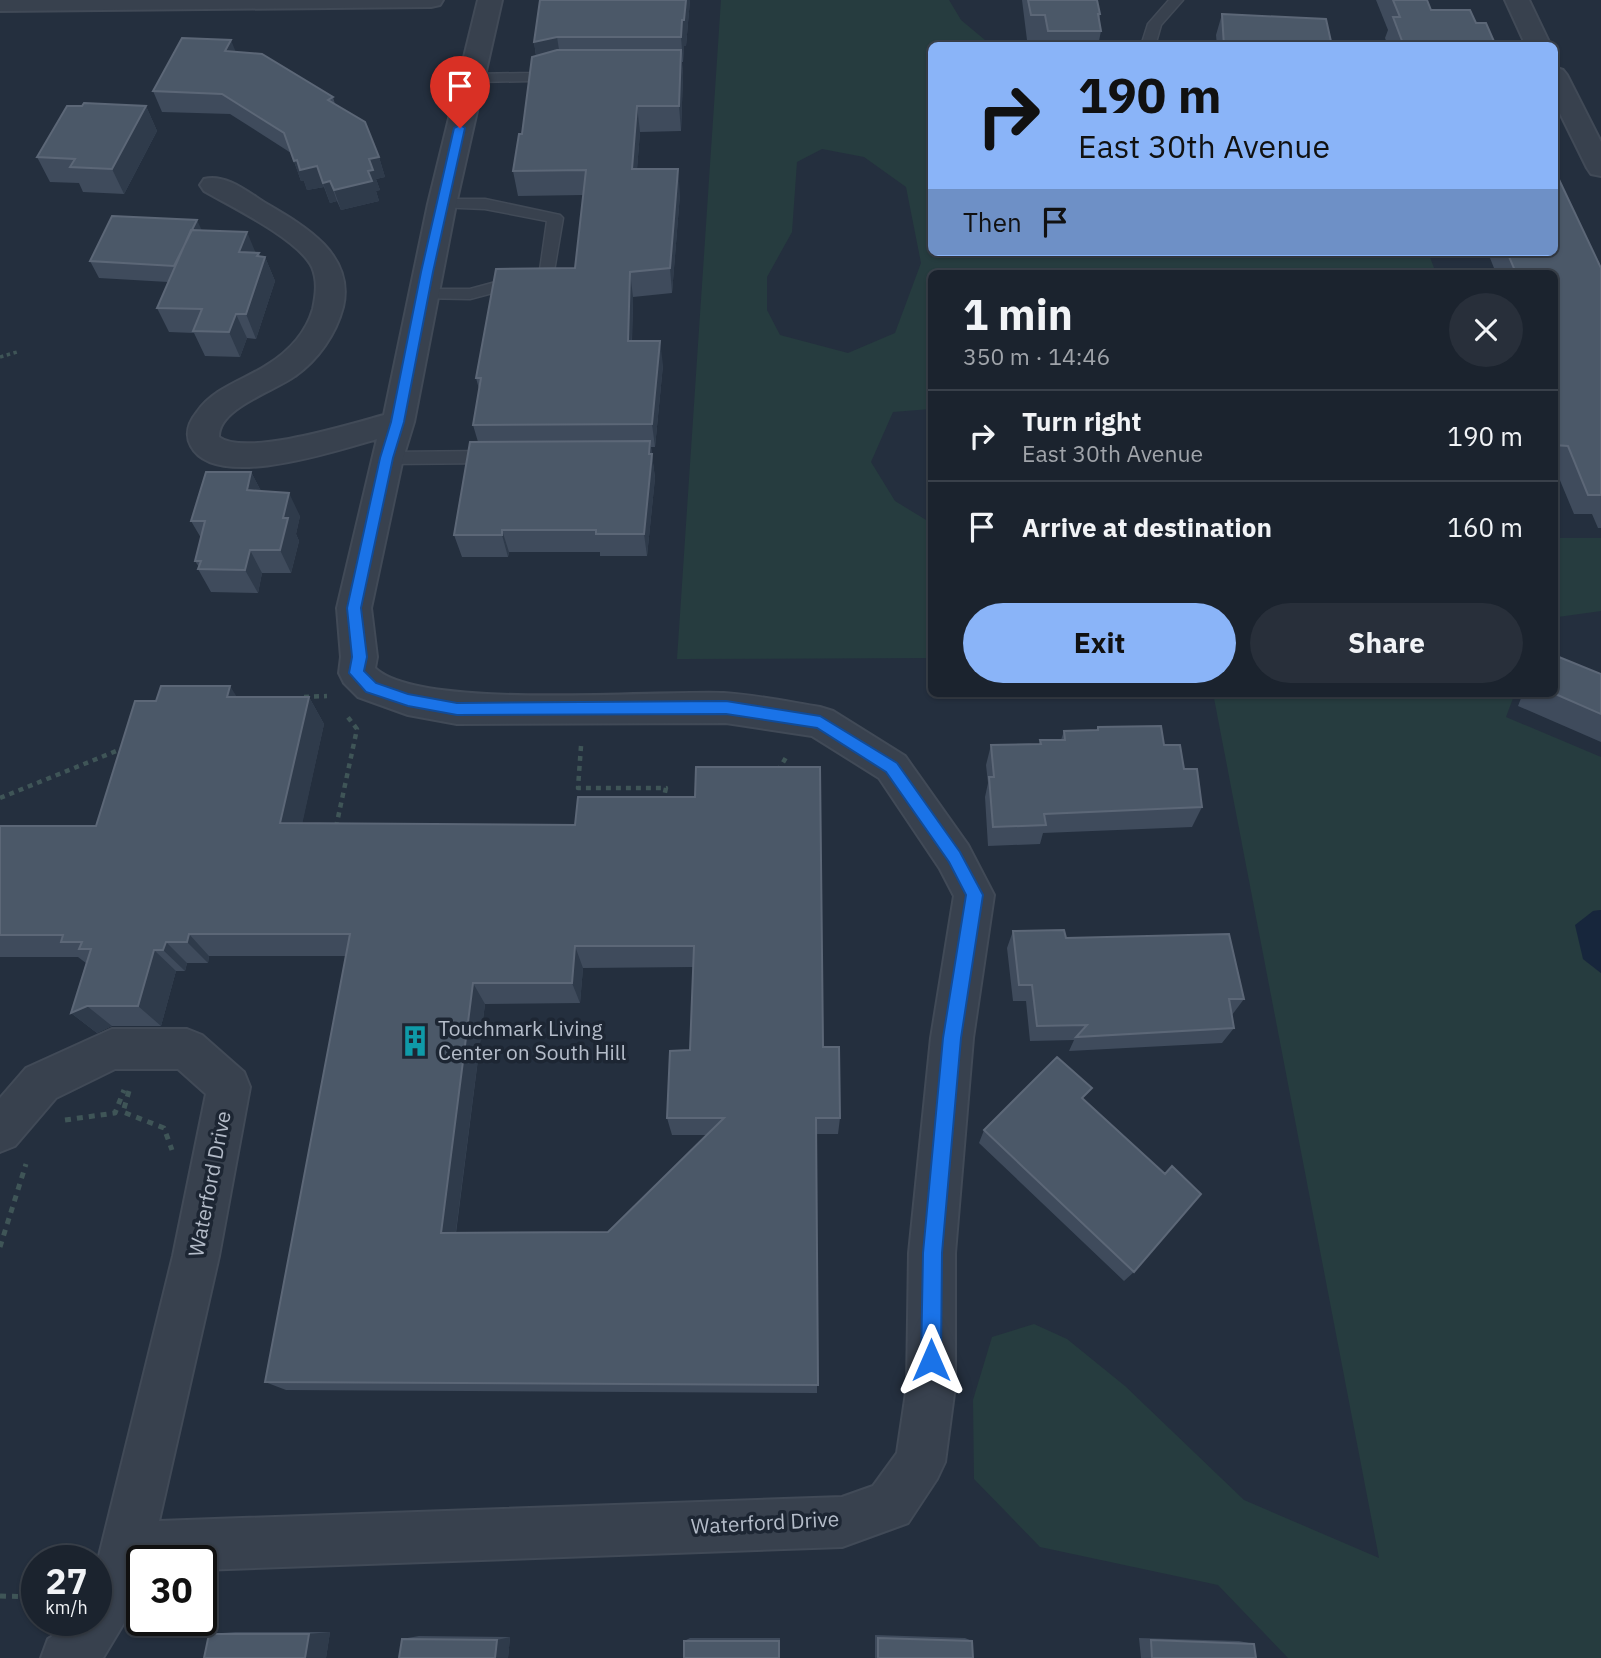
<!DOCTYPE html>
<html lang="en">
<head>
<meta charset="utf-8">
<style>
  body { margin:0; font-family:"IBM Plex Sans",sans-serif; background:#282f3a; color:#f1f3f6; height:100vh; display:flex; flex-direction:column; font-size:26px; white-space:nowrap }
  * { box-sizing:border-box; margin:0 }
  p { font-size:23px; color:#a0a4aa }
  .icon { flex:none; width:38px; height:38px; fill:none; stroke:currentColor; stroke-width:2; stroke-linecap:round; stroke-linejoin:round }
  .map { position:relative; flex:1; overflow:hidden }
  .side { position:absolute; left:928px; top:270px; width:630px; height:427px; display:flex; flex-direction:column; background:#1b232e; border-radius:10px; box-shadow:0 2px 5px #0004,0 0 0 2px #39404a }
  .side>* { flex:none }
  .hud { position:absolute; left:928px; top:42px; width:630px; height:214px; border-radius:10px; box-shadow:0 2px 5px #0004,0 0 0 2px #39404a; background:#8ab4f8; color:#111; overflow:hidden }
  .speed { position:absolute; left:21px; top:1545px; display:flex; gap:14px; font-size:35px; font-weight:700; text-align:center }
  .speed>* { display:grid; place-content:center; width:91px; height:91px; border-radius:50%; background:#1b232e; box-shadow:0 2px 5px #0004,0 0 0 2px #39404a; line-height:1 }
  .speed small { font-size:18px; font-weight:400 }
  .speed .limit { border:4px solid #111; border-radius:10px; background:#fff; color:#111 }
  .pin { position:absolute; display:grid; place-items:center; width:60px; height:60px; color:#fff; margin:-72px -30px; border-radius:50% 50% 50% 0; rotate:-45deg; box-shadow:0 0 7px #0007 }
  .pin .icon { rotate:45deg }
  .me { position:absolute; width:77px; margin:-38px; rotate:0deg; stroke-linejoin:round; filter:drop-shadow(0 0 5px #0008) }
  .turn { display:flex; align-items:center; gap:24px; height:147px; padding:0 35px; font-size:32px }
  .turn .icon { width:91px; height:91px; stroke-width:2.5 }
  .turn b { display:block; font-size:49px; line-height:60px }
  .then { display:flex; align-items:center; height:66px; padding:0 35px; background:#0003; gap:14px; font-size:26px }
  .round { display:grid; place-items:center; flex:none; width:74px; height:74px; border-radius:37px; background:#282f3a }
  .overview { display:flex; align-items:center; justify-content:space-between; height:119px; padding:0 35px }
  h1 { font-size:42px; font-weight:800; line-height:52px }
  .button { display:flex; gap:14px; margin-top:auto; padding:14px 35px }
  .button a { flex:1; height:80px; border-radius:42px; background:#8ab4f8; color:#111; font-size:28px; font-weight:800; line-height:80px; text-align:center }
  .button a+a { background:#282f3a; color:#f1f3f6 }
  ul { padding:0; list-style:none }
  li { display:flex; align-items:center; gap:21px; height:91px; padding:0 35px; border-top:2px solid #39404a }
  li div { flex:1 }
  li b { display:block; font-size:26px }
  li em { font-style:normal }
  .map>svg:first-child { display:block }
  .green { fill:#263c3f; fill-rule:evenodd }
  .water { fill:#17263c }
  .lines { fill:none; stroke-linecap:round; stroke-linejoin:round }
  .lane-casing { stroke:#414a57; stroke-width:3 }
  .street-casing { stroke:#414a57; stroke-width:4 }
  .path-far2 { stroke:#3f5557; stroke-width:3.5; stroke-dasharray:3.5 3.5; stroke-linecap:butt }
  .path-far1 { stroke:#3f5557; stroke-width:4.5; stroke-dasharray:5 5; stroke-linecap:butt }
  .path { stroke:#3f5557; stroke-width:5; stroke-dasharray:6 6; stroke-linecap:butt }
  .lane { fill:#38414e; fill-rule:evenodd }
  .street { fill:#38414e; fill-rule:evenodd }
  .wall { fill:#3f4b5c; fill-rule:evenodd }
  .shaded-wall { fill:#2f3b4b }
  .building { fill:#4b5868; stroke:#5c6777; stroke-width:2; fill-rule:evenodd }
  .route { fill:#1a73e8; stroke:#114b97; stroke-width:2 }
  .labels { text-anchor:middle; stroke-width:7; stroke-linejoin:round; paint-order:stroke }
  .poi-label { font-size:21px; fill:#b4bcc9; stroke:#1d2633; text-anchor:start }
  .street-label { font-size:21px; fill:#b4bcc9; stroke:#1d2633 }
</style>
</head>
<body>
<div class="map">
<svg width="1601" height="1658" viewBox="0 0 1601 1658">
  <rect width="100%" height="100%" fill="#242f3e"/>
  <path class="green" d="M721,0H949L961,20L991,45L931,46V252H1428L1436,273H931V409L893,412L871,462L895,501L931,523V658L677,659ZM822,149L864,157L906,187L921,263L895,333L848,353L780,335L767,310V277L792,232L797,162Z
    M1554,538H1601V611L1558,617L1554,613Z
    M1213,693H1515L1506,717L1601,757V910L1593,911L1583,959L1601,973V1658H1288L1218,1585L1040,1547L974,1479L973,1400L992,1337L1034,1324L1067,1339L1125,1386L1244,1500L1379,1558Z"/>
  <path class="water" d="M1601,910V973L1583,959L1575,925L1593,911Z"/>
  <g class="lines">
    <defs>
      <path id="lane" d="M1169,0H1183L1161,25L1155,46H1141L1148,24Z
        M555,67L560,68V74L530,81L472,82L465,78L472,74L530,73Z
        M442,199H485L560,215L563,218L553,277L470,299L417,298L415,294L417,290L423,289H470L540,270L547,221L485,209L437,207L434,204L437,201Z
        M494,451L500,453L503,457L500,461L494,463L387,464L381,462L378,458L381,454L387,452Z"/>
      <path id="street" d="M0,0H443L440,5L431,7L0,11Z
        M478,0H502L456,204L414,422L403,458L371,608L377,657L375,668C419,711 655,690 724,693C756,695 789,702 820,707L833,711L905,756L968,845L994,895L973,1038L955,1253V1386L945,1462L937,1479L908,1523L842,1547L201,1570V1561H142L141,1590L133,1608L103,1658H41L48,1639L59,1632L67,1620H96V1568L173,1256L206,1094L178,1069H115L56,1098L15,1146L0,1152V1098L26,1068L112,1029H187L202,1035L244,1072L250,1087L219,1256L159,1521L842,1497L873,1486L897,1453L907,1386L909,1253L931,1038L954,896L940,869L879,778L812,736L726,723L457,724L408,715L358,697L344,683L339,673L341,657L337,608L377,439C338,450 215,492 191,446C184,433 189,422 197,412C213,388 244,380 267,365C288,352 306,333 313,309C316,295 318,281 312,267C298,239 232,207 204,191L200,185L204,179C226,173 249,193 267,204C305,226 355,255 343,307C336,334 318,360 295,376C275,391 218,408 219,437C246,457 351,424 384,415L428,204Z
        M1505,0H1529L1551,46H1526Z
        M1554,67L1563,70L1567,75L1601,142V176L1591,174L1587,168L1554,101Z"/>
    </defs>
    <use href="#lane" class="lane-casing"/>
    <use href="#street" class="street-casing"/>
    <path class="path-far2" d="M0,357L17,352"/>
    <path class="path-far1" d="M304,697L327,696
      M581,746L578,788H666L663,801
      M778,771L788,754
      M0,798L126,747
      M336,827L357,729L347,716"/>
    <path class="path" d="M129,1091L123,1112L164,1128L172,1150
      M65,1120L115,1113L124,1090
      M0,1247L26,1164
      M0,1596L37,1597"/>
    <use href="#lane" class="lane"/>
    <use href="#street" class="street"/>
  </g>
  <path class="wall" d="M540,0H690L686,46H684L683,62H682L683,76L681,131L640,132L637,169L680,194L672,293L633,297L632,341L663,365L655,447H651L655,478L647,556H600V552H509L508,557H462L454,535L478,442L473,425L479,389L476,378L575,268L583,195L518,196L513,171L522,134L536,56L534,42Z
    M1022,0H1097L1100,14L1099,21L1101,31L1098,46H1042L1041,40H1027Z
    M1376,0H1427L1431,10L1476,23L1496,46H1388L1385,38L1388,30Z
    M1222,14L1332,46H1217L1216,35Z
    M236,52L333,97L335,104L379,157L385,177L376,179L380,190L376,191L379,201L341,210L337,201L330,203L324,187L307,190L304,181H301L291,153L230,114L162,112L153,91Z
    M146,106L157,131L124,194L83,192L79,183L50,182L37,157Z
    M202,231L256,252L259,253L260,257H265L275,281L256,339L247,338L240,357L205,356L194,333L169,332L157,308L168,282L99,278L90,261Z
    M1474,252H1554L1601,268V528H1598L1592,514H1574L1554,466V273H1496L1488,253Z
    M251,472L261,491L300,516L296,534L299,541L291,573H262L258,593L211,592L198,569L199,567L195,561L201,538L191,521Z
    M1601,674V742L1518,706L1523,693H1554Z
    M237,697H309L324,724L302,823L575,825L823,1047L840,1118L838,1134H817V1393L286,1390L265,1382L346,956H209L208,963H187L185,971H176L161,1026H112L97,1033L71,1013L86,963L78,957H0V826H96L156,701ZM693,967L690,1050L667,1118L672,1135H707L608,1232L456,1233L485,1004L580,1003L583,968Z
    M1098,727L1164,745L1184,769L1202,807L1192,827L1043,833L1040,844L988,846L985,797L988,783L986,765L991,745L1039,744L1040,740H1061L1064,731L1096,730Z
    M1013,931L1066,938L1244,999L1232,1015L1234,1028L1222,1043L1069,1051L1074,1040L1030,1041L1026,1001H1013L1007,948Z
    M1084,1100L1134,1272L1124,1281L979,1143L984,1130Z
    M235,1632H330L326,1658H204L209,1634Z
    M875,1635L965,1638L972,1641L973,1658H875Z
    M419,1636L510,1637L508,1658L402,1639Z
    M690,1638H780V1658L684,1641Z
    M1139,1638L1239,1641L1254,1644L1256,1658H1141Z"/>
  <path class="shaded-wall" d="M686,0H690L686,46H684L683,62L681,37L682,20Z
    M557,37L561,62L538,68L534,42Z
    M231,40L239,60L225,51Z
    M681,50L683,76L681,131L679,106Z
    M146,106L157,131L124,194L112,169Z
    M637,106L640,132L635,194L632,169Z
    M379,157L385,177L376,179L380,190L376,191L379,201L341,210L334,190L368,171L369,159Z
    M297,160L317,166L324,187L307,190L304,181H301L294,161Z
    M678,169L680,194L672,293L670,268Z
    M330,181L337,201L330,203L323,183Z
    M197,220L205,237L182,283L174,266Z
    M247,232L257,256L259,253L263,263L265,257L275,281L256,339L246,314L239,252Z
    M630,272L633,297L631,365L628,341Z
    M236,314L247,338L240,357L229,332Z
    M660,341L663,365L655,447L652,424Z
    M650,441L655,478L647,556L644,534Z
    M251,472L263,495L247,490Z
    M289,493L300,516L296,534L299,541L291,573L280,550L283,518Z
    M502,530L509,552L508,557L502,535Z
    M250,550L262,573L258,593L245,570Z
    M230,686L247,713L227,697Z
    M309,697L324,724L297,848L280,823Z
    M189,934L209,956L208,963L187,942Z
    M166,942L187,963L185,971L163,950Z
    M575,946L583,968L580,1003L572,983Z
    M154,950L176,971L161,1026L138,1006Z
    M473,983L485,1004L454,1246L441,1233Z
    M87,1006L112,1026L97,1033L71,1013Z
    M330,1632L326,1658H305L309,1634Z
    M510,1637L508,1658H495L497,1640Z"/>
  <path class="building" d="M540,0H686L684,20H682L681,37H557L534,42Z
    M1028,0H1097L1100,14H1098L1101,31H1048L1045,15H1031Z
    M1393,0H1427L1431,10H1470L1476,23H1486L1496,46H1404L1393,17H1400Z
    M1222,14L1326,19L1332,46H1224Z
    M182,38L231,40L225,51L262,54L333,97L328,100L365,122L379,157L369,159L373,170L368,171L372,181L334,190L330,181L323,183L317,166L300,170L297,160L294,161L284,133L222,94L153,91Z
    M557,50H681L679,106H637L632,169H678L670,268L630,272L628,341H660L652,424L473,425L481,378H476L496,269L575,268L586,170L513,171L519,134H522L532,57Z
    M84,103L146,106L112,169L70,167L75,159L37,157L67,106H82Z
    M1554,169L1601,268V495H1588L1568,446L1554,445V273H1516L1507,252H1554Z
    M112,216L197,220L174,266L90,261Z
    M191,230L247,232L239,252L259,253L257,256L265,257L246,314H236L229,332L193,331L202,309L157,308Z
    M650,441L649,454H652L644,534H596V530H502V535H454L470,442Z
    M206,472H251L247,490L289,493L283,518H288L280,550H250L245,570L198,569L201,561H195L205,521H191Z
    M1554,655L1601,674V714L1553,693Z
    M161,686H230L227,697H309L280,823L575,825L578,797H695L696,767H820L823,1047H839L840,1118H816L818,1385L265,1382L350,934H189L187,942H166L163,950H154L138,1006H87L71,1013L91,949H79L82,942H61L63,935H0V826H96L135,701H156ZM575,946H694L690,1050L670,1051L667,1118H724L608,1232L441,1233L473,983H572Z
    M1161,726L1164,745H1180L1184,769H1197L1202,807L1044,814L1046,825L993,827L989,777H994L991,745L1041,744L1040,740H1065L1064,731L1098,730V727Z
    M1064,930L1066,938L1229,934L1244,999H1229L1234,1028L1076,1037L1087,1025L1037,1026L1032,985H1019L1013,931Z
    M1057,1057L1092,1088L1082,1098L1165,1174L1172,1166L1201,1194L1134,1272L984,1130Z
    M209,1634H309L305,1658H204Z
    M878,1638L972,1641L973,1658H878Z
    M402,1639L497,1640L495,1658H399Z
    M1151,1640L1254,1644L1256,1658H1152Z
    M684,1641H779V1658H684Z"/>
  <path class="route" d="M460,125L465,128L433,272L404,422L393,458L361,608L367,657L364,671L376,683L408,694L457,703L726,701L820,716L897,763L960,852L983,895L961,1038L942,1253L941,1360L938,1367L931,1370L924,1367L921,1360L923,1253L943,1038L966,895L949,862L886,772L817,728L726,714L457,715L408,706L366,692L349,673L352,657L347,608L380,458L391,422L421,272L454,128Z"/>
  <defs>
    <symbol id="building-bare" viewBox="-9 -9 18 18"><path d="M-4-6H4V6H1V3H-1V6H-4ZM-2.5-4.3h1.7v1.8h-1.7ZM.8-4.3h1.7v1.8H.8ZM-2.5-1h1.7V.8h-1.7ZM.8-1h1.7V.8H.8Z" fill="#0f9aa8" stroke="#1d2633" stroke-width="2.5" paint-order="stroke"/></symbol>
  </defs>
  <g fill-rule="evenodd">
    <use href="#building-bare" x="393" y="1019" width="44" height="44"/>
  </g>
  <g class="labels">
    <g class="poi-label">
      <text x="438" y="1036">Touchmark Living<tspan x="438" dy="24">Center on South Hill</tspan></text>
    </g>
    <g class="street-label">
      <text transform="translate(210 1184) rotate(-79)" y="7">Waterford Drive</text>
      <text transform="translate(765 1523) rotate(-3)" y="7">Waterford Drive</text>
    </g>
  </g>
</svg>
<div class="speed"><div>27<small>km/h</small></div><div class="limit">30</div></div>
<div class="pin" style="left:460px;top:128px;background:#d93025"><svg class="icon" aria-label="arrive" viewBox="0 0 24 24"><path d="M6 21V4h12l-3 4 3 4H6"/></svg></div>
<svg class="me" style="left:931px;top:1360px" viewBox="-20 -20 40 40"><path d="M0-17L14 15 0 8-14 15z" fill="#1a73e8" stroke="#fff" stroke-width="4"/></svg>
<div class="hud">
<div class="turn"><svg class="icon" aria-label="right" viewBox="0 0 24 24"><path d="M7 20v-9h11M14 6l5 5-5 5"/></svg><div><b>190 m</b>East 30th Avenue</div></div>
<div class="then">Then<svg class="icon" aria-label="arrive" viewBox="0 0 24 24"><path d="M6 21V4h12l-3 4 3 4H6"/></svg></div>
</div>
<section class="side">
<div class="overview"><div><h1>1 min</h1><p>350 m · 14:46</p></div><a class="round"><svg class="icon" aria-label="close" viewBox="0 0 24 24"><path d="M6 6l12 12M18 6L6 18"/></svg></a></div>
<ul>
<li><svg class="icon" aria-label="right" viewBox="0 0 24 24"><path d="M7 20v-9h11M14 6l5 5-5 5"/></svg><div><b>Turn right</b><p>East 30th Avenue</p></div><em>190 m</em></li>
<li><svg class="icon" aria-label="arrive" viewBox="0 0 24 24"><path d="M6 21V4h12l-3 4 3 4H6"/></svg><div><b>Arrive at destination</b></div><em>160 m</em></li>
</ul>
<div class="button"><a>Exit</a><a>Share</a></div>
</section>
</div>
</body>
</html>
